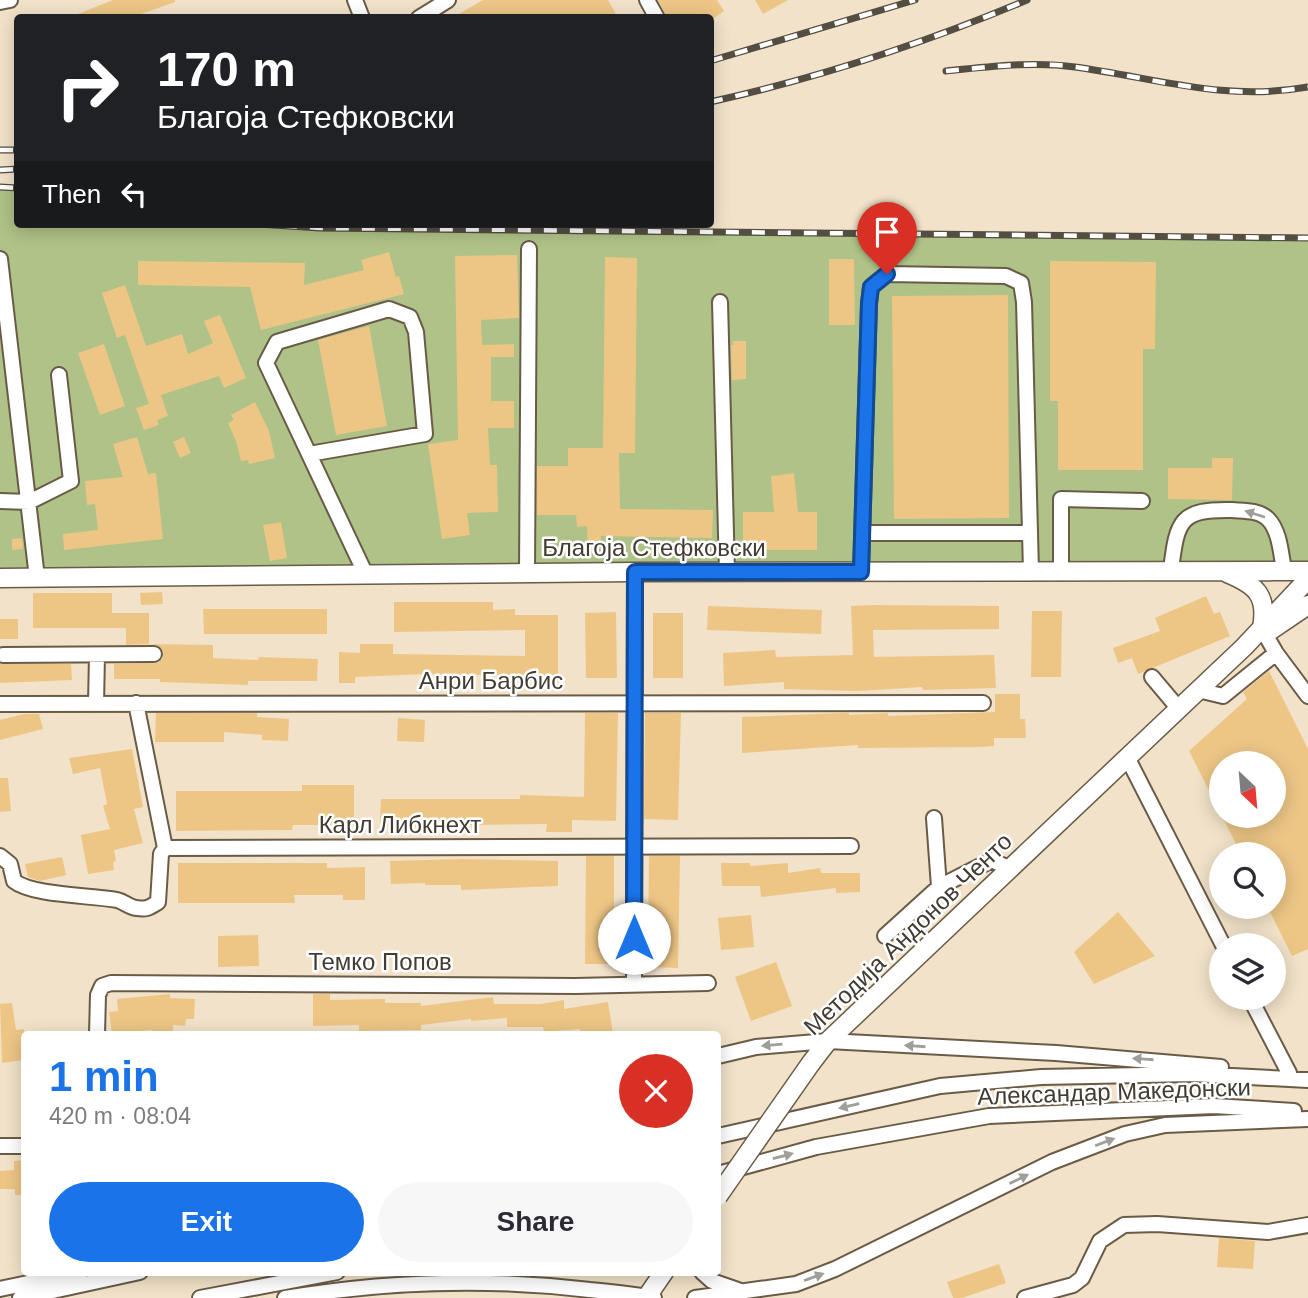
<!DOCTYPE html>
<html lang="en">
<head>
<meta charset="utf-8">
<style>
  body { margin:0; font-family:Arial,sans-serif; background:#f7f7f7; color:#2b2b33; height:100vh; display:flex; flex-direction:column; font-size:26px; white-space:nowrap }
  * { box-sizing:border-box; margin:0 }
  p { font-size:23px; color:#7c7c81 }
  .icon { flex:none; width:38px; height:38px; fill:none; stroke:currentColor; stroke-width:2; stroke-linecap:round; stroke-linejoin:round }
  .map { position:relative; flex:1; overflow:hidden }
  .panel { position:absolute; left:21px; top:1031px; width:700px; height:245px; display:flex; flex-direction:column; background:#fff; border-radius:7px; box-shadow:0 4px 18px #0003 }
  .panel>* { flex:none }
  .banner { position:absolute; left:14px; top:14px; width:700px; height:214px; border-radius:7px; box-shadow:0 4px 18px #0003; background:#202124; color:#fff; overflow:hidden }
  .needle { width:46px; rotate:154deg }
  .fabs { position:absolute; left:1209px; top:751px; display:grid; gap:14px }
  .fabs a { display:grid; place-items:center; width:77px; height:77px; border-radius:50%; background:#fff; box-shadow:0 4px 18px #0003; font-size:35px }
  .pin { position:absolute; display:grid; place-items:center; width:60px; height:60px; color:#fff; margin:-72px -30px; border-radius:50% 50% 50% 0; rotate:-45deg; box-shadow:0 0 7px #0007 }
  .pin .icon { rotate:45deg }
  .me { position:absolute; width:77px; margin:-38px; rotate:0deg; stroke-linejoin:round; filter:drop-shadow(0 0 5px #0008) }
  .turn { display:flex; align-items:center; gap:24px; height:147px; padding:0 28px; font-size:32px }
  .turn .icon { width:91px; height:91px; stroke-width:2.5 }
  .turn b { display:block; font-size:49px; line-height:60px }
  .then { display:flex; align-items:center; height:66px; padding:0 28px; background:#0003; gap:14px; font-size:26px }
  .round { display:grid; place-items:center; flex:none; width:74px; height:74px; border-radius:37px; background:#f7f7f7 }
  .headline { display:flex; align-items:center; justify-content:space-between; height:119px; padding:0 28px }
  h1 { font-size:42px; font-weight:600; line-height:52px; color:#1a73e8 }
  .button { display:flex; gap:14px; margin-top:auto; padding:14px 28px }
  .button a { flex:1; height:80px; border-radius:42px; background:#1a73e8; color:#fff; font-size:28px; font-weight:600; line-height:80px; text-align:center }
  .button a+a { background:#f7f7f7; color:#2b2b33 }
  .map>svg:first-child { display:block }
  .green { fill:#afc287 }
  .building { fill:#edc686; fill-rule:evenodd }
  .lines { fill:none; stroke-linecap:round; stroke-linejoin:round }
  .minor-casing { stroke:#695b46; stroke-width:18 }
  .major-casing { stroke:#695b46; stroke-width:21 }
  .minor { stroke:#fff; stroke-width:14 }
  .major { stroke:#fff; stroke-width:18 }
  .rail-casing { stroke:#544d41; stroke-width:7 }
  .rail { stroke:#fff; stroke-width:4.5; stroke-dasharray:13; stroke-linecap:butt }
  .major-bridge-casing { stroke:#695b46; stroke-width:21; stroke-linecap:butt }
  .major-bridge { stroke:#fff; stroke-width:18 }
  .oneway { fill:#a09e98 }
  .route-casing { stroke:#114b97; stroke-width:18 }
  .route { stroke:#1a73e8; stroke-width:12 }
  .labels { text-anchor:middle; stroke-width:5; stroke-linejoin:round; paint-order:stroke }
  .street-label { font-size:24px; fill:#423c32; stroke:#fff }
</style>
</head>
<body>
<div class="map">
<svg width="1308" height="1298" viewBox="0 0 1308 1298">
  <rect width="100%" height="100%" fill="#f2e2c9"/>
  <path class="green" d="M0,187L17,188L18,224H258L320,228L1308,238V563L0,578Z"/>
  <path class="building" d="M113,0H175V2L130,18H68Z
    M483,0H608L618,18H452Z
    M658,0H717L724,11L714,18H667Z
    M755,0H788L763,14Z
    M389,252L396,277L399,276L404,294L261,330L250,287L138,285V261L305,263L304,285L364,270L361,260Z
    M517,255L519,318L481,320L482,345L514,344V357H491V401H514V428H488L490,465H497L498,512L467,513L470,535L442,539L428,444L458,440L455,256Z
    M605,257L637,258L635,453H619L620,509L713,510L712,538L601,536V545L588,546L587,526L577,527L576,515H537V466H568V448H603Z
    M829,259H854L855,325H829Z
    M1050,261L1156,262L1155,349H1143V470H1058V401H1050Z
    M125,285L146,346L182,334L188,354L213,343L204,321L220,315L246,378L224,388L219,376L161,395L168,416L157,420L159,425L144,430L136,408L149,404L125,335L117,338L102,293Z
    M1008,295L1009,518L894,519L892,296Z
    M369,326L387,426L336,435L318,340Z
    M733,341H746V379L732,380L731,345H733Z
    M104,344L125,406L100,415L78,353Z
    M255,402L269,431L275,458L249,464L248,460L241,461L236,441L228,423L234,420L231,415Z
    M137,437L148,474L156,473L163,539L64,550L63,534L98,530L95,504L87,505L85,481L123,477L113,444Z
    M184,437L191,453L180,458L173,442Z
    M1212,458H1233L1232,500L1168,499V468H1212Z
    M794,473L798,512H817V550H743V512H774L771,476Z
    M281,522L287,558L270,561L263,525Z
    M22,538L23,549L12,550V539Z
    M162,592L163,604L141,605L140,593Z
    M33,593H112V613H149V644L213,645V658L258,660L259,657L318,659L317,681H248V685L160,682V679H114V664L158,663L163,658L162,649L154,644L126,645V628H33Z
    M1206,596L1214,614L1220,612L1230,636L1138,674L1132,658L1118,663L1113,648L1160,631L1155,618Z
    M394,602H493V610L515,609V615H558V676L425,674L355,677V683H339V652L360,653V644H393V654L525,656V630L394,632Z
    M873,605L999,606V629L873,630L874,657L994,655L996,688L923,690L922,687L858,691L784,689V682L724,686L723,653L775,650L776,657L853,655L851,606Z
    M708,606L822,610L821,634L707,630Z
    M203,609H327V634H204Z
    M1032,611H1062L1061,677H1031Z
    M616,612L617,678H586L585,613Z
    M653,613H683V678H653Z
    M0,619H18V639H0Z
    M0,664H71L72,680L0,683Z
    M1269,671L1308,749V949L1292,956L1267,906H1274V854H1241L1189,751L1247,699L1243,692ZM1222,763H1274V816H1222Z
    M995,694H1020V719H1025L1026,738H994V746L980,747L858,748V745L742,753V717L843,713H849V715L888,713V716L995,712Z
    M156,713H257V717L289,719L288,741L262,740V735L224,732V742H155Z
    M585,713H618L616,821L572,820V832H546L547,824L380,826L381,799H520V795L584,797Z
    M645,713H681L678,820L644,819Z
    M24,714H39L43,729L0,740V720Z
    M398,718L425,720L424,742L397,741Z
    M132,749L143,807L134,809L143,843L114,850L116,861L113,862L114,870L88,874L81,835L110,829L103,806L107,804L100,768L73,774L69,758Z
    M0,778H8L11,811L0,812Z
    M302,785H354V825H293L292,830L176,831V791H302Z
    M586,856H614V964H585Z
    M649,856H680L678,968L648,967Z
    M62,857L66,875L40,881L28,877L25,864Z
    M462,859L558,861V886L461,890V885H425V883L391,884L390,861Z
    M178,863H327V868L365,867V900H343V895H294L295,903H178Z
    M721,863H750V866L788,863V873L820,868L821,873H860V892L836,893V888L761,897L760,886H722Z
    M1118,912L1155,956L1094,984L1074,952Z
    M751,915L754,947L721,950L718,918Z
    M258,935L259,966L218,967V936Z
    M776,962L792,1006L751,1021L735,977Z
    M170,994V998L195,999L194,1019H186L185,1026L173,1025V1034H152V1030L112,1034L109,1012L118,1011L117,999Z
    M313,994H330V1000L385,999V1003H421V1006L493,997L494,1004H541L564,1000V1009L608,1002L613,1034H581L580,1029L544,1032L543,1027H507V1018L471,1021V1019L421,1025V1030L359,1031V1025L313,1026Z
    M12,1003L16,1030L24,1029V1060L2,1063L0,1004Z
    M24,1160V1195H15V1189H0V1171L14,1170V1161Z
    M1219,1238L1255,1241L1253,1269L1217,1267Z
    M999,1264L1006,1283L962,1298H953L947,1282Z"/>
  <g class="lines">
    <defs>
      <path id="minor" d="M355,0L362,18
        M647,0L657,18
        M0,2L10,0
        M419,18L448,0
        M0,259L37,578
        M720,302L727,572
        M309,454L425,434L416,332L410,317L389,309L277,342L266,363L366,575
        M0,501L29,502L71,481L59,375
        M863,533H1029
        M1171,570C1177,520 1180,509 1232,510C1244,511 1259,510 1268,519C1280,531 1281,555 1284,570
        M861,572L869,304L871,287L887,274L1006,276L1021,283L1024,302L1031,571
        M1061,572V499L1142,501
        M527,573L529,249
        M1265,634L1276,653L1308,696
        M3,655L154,654
        M1152,677L1179,709
        M1198,690L1223,696L1276,653
        M136,703L165,848C394,849 623,845 851,846
        M0,704L983,703
        M96,704L97,655
        M1127,757L1223,945
        M934,818L939,887
        M0,856L10,864L14,881C33,896 91,895 117,900C125,902 130,908 137,908C147,910 150,907 158,902L161,854L165,848
        M885,936L939,887L992,860L1010,869
        M634,985L635,572
        M1250,998L1289,1073
        M97,1034L98,995L102,986L111,983L575,986L708,983
        M718,1056L756,1047L828,1041L1056,1053L1221,1067
        M718,1136L940,1086L1041,1077L1193,1074L1308,1080
        M0,1146H24
        M718,1174L816,1147L989,1116L1214,1106L1294,1111
        M702,1272L712,1281L738,1290
        M0,1289L81,1272
        M20,1298L140,1272
        M200,1298L337,1272
        M285,1298C386,1281 489,1278 590,1290C611,1292 633,1294 654,1298
        M695,1298L796,1284L835,1269L1052,1162L1125,1134L1165,1125L1308,1119
        M1025,1298L1073,1285L1082,1278L1100,1241L1124,1225L1157,1224L1268,1232L1308,1225"/>
      <path id="major" d="M1227,573C1256,585 1268,595 1262,628
        M0,578L635,572L1308,571
        M1268,632L1308,605
        M811,1063L828,1041L1244,647L1308,579
        M646,1298L664,1272"/>
    </defs>
    <use href="#minor" class="minor-casing"/>
    <use href="#major" class="major-casing"/>
    <use href="#minor" class="minor"/>
    <use href="#major" class="major"/>
    <defs>
      <path id="rail" d="M710,61L915,0
        M946,71C988,67 1032,61 1075,67C1156,78 1224,102 1308,87
        M710,102C818,78 925,43 1027,0
        M0,150H18
        M0,170L18,169
        M0,187L18,188
        M258,224L320,228L1308,238"/>
    </defs>
    <use href="#rail" class="rail-casing"/>
    <use href="#rail" class="rail"/>
    <defs>
      <path id="major-bridge" d="M718,1196L811,1063"/>
    </defs>
    <use href="#major-bridge" class="major-bridge-casing"/>
    <use href="#major-bridge" class="major-bridge"/>
  </g>
  <defs><path id="oneway-solid" d="M-6-.8H1V-3.2L6.5 0L1 3.2V.8H-6Z" transform="scale(1.75)"/></defs>
  <g class="oneway">
    <use href="#oneway-solid" transform="translate(1255 514) rotate(-162)"/>
    <use href="#oneway-solid" transform="translate(772 1045) rotate(175)"/>
    <use href="#oneway-solid" transform="translate(915 1046) rotate(-176)"/>
    <use href="#oneway-solid" transform="translate(1143 1059) rotate(-176)"/>
    <use href="#oneway-solid" transform="translate(849 1106) rotate(167)"/>
    <use href="#oneway-solid" transform="translate(1105 1142) rotate(-21)"/>
    <use href="#oneway-solid" transform="translate(783 1156) rotate(-15)"/>
    <use href="#oneway-solid" transform="translate(1019 1179) rotate(-26)"/>
    <use href="#oneway-solid" transform="translate(814 1277) rotate(-20)"/>
  </g>
  <g class="lines">
    <defs>
      <path id="route" d="M634,938L635,572H861L869,303L871,287L887,274"/>
    </defs>
    <use href="#route" class="route-casing"/>
    <use href="#route" class="route"/>
  </g>
  <g class="labels">
    <g class="street-label">
      <text x="654" y="556">Благоја Стефковски</text>
      <text x="491" y="689">Анри Барбис</text>
      <text x="400" y="833">Карл Либкнехт</text>
      <text transform="translate(908 934) rotate(-44)" y="8">Методија Андонов Ченто</text>
      <text x="380" y="970">Темко Попов</text>
      <text transform="translate(1114 1092) rotate(-2)" y="8">Александар Македонски</text>
    </g>
  </g>
</svg>
<div class="fabs">
<a><svg class="needle" viewBox="-14 -14 28 28"><path d="M0-13l5 13h-10z" fill="#e53935"/><path d="M0 13l5-13h-10z" fill="#7c7c81"/></svg></a>
<a><svg class="icon" aria-label="search" viewBox="0 0 24 24"><circle cx="10" cy="10" r="6"/><path d="M15 15l6 6"/></svg></a>
<a><svg class="icon" aria-label="layers" viewBox="0 0 24 24"><path d="M12 4l9 5-9 5-9-5zM3 14l9 5 9-5"/></svg></a>
</div>
<div class="pin" style="left:887px;top:274px;background:#d93025"><svg class="icon" aria-label="arrive" viewBox="0 0 24 24"><path d="M6 21V4h12l-3 4 3 4H6"/></svg></div>
<svg class="me" style="left:634px;top:938px" viewBox="-20 -20 40 40"><circle r="19" fill="#fff"/><path d="M0-13L10 11 0 6-10 11z" fill="#1a73e8"/></svg>
<div class="banner">
<div class="turn"><svg class="icon" aria-label="right" viewBox="0 0 24 24"><path d="M7 20v-9h11M14 6l5 5-5 5"/></svg><div><b>170 m</b>Благоја Стефковски</div></div>
<div class="then">Then<svg class="icon" aria-label="left" viewBox="0 0 24 24"><path d="M17 20v-9H6M10 6l-5 5 5 5"/></svg></div>
</div>
<section class="panel">
<div class="headline"><div><h1>1 min</h1><p>420 m · 08:04</p></div><a class="round" style="background:#d93025;color:#fff"><svg class="icon" aria-label="close" viewBox="0 0 24 24"><path d="M6 6l12 12M18 6L6 18"/></svg></a></div>
<div class="button"><a>Exit</a><a>Share</a></div>
</section>
</div>
</body>
</html>
